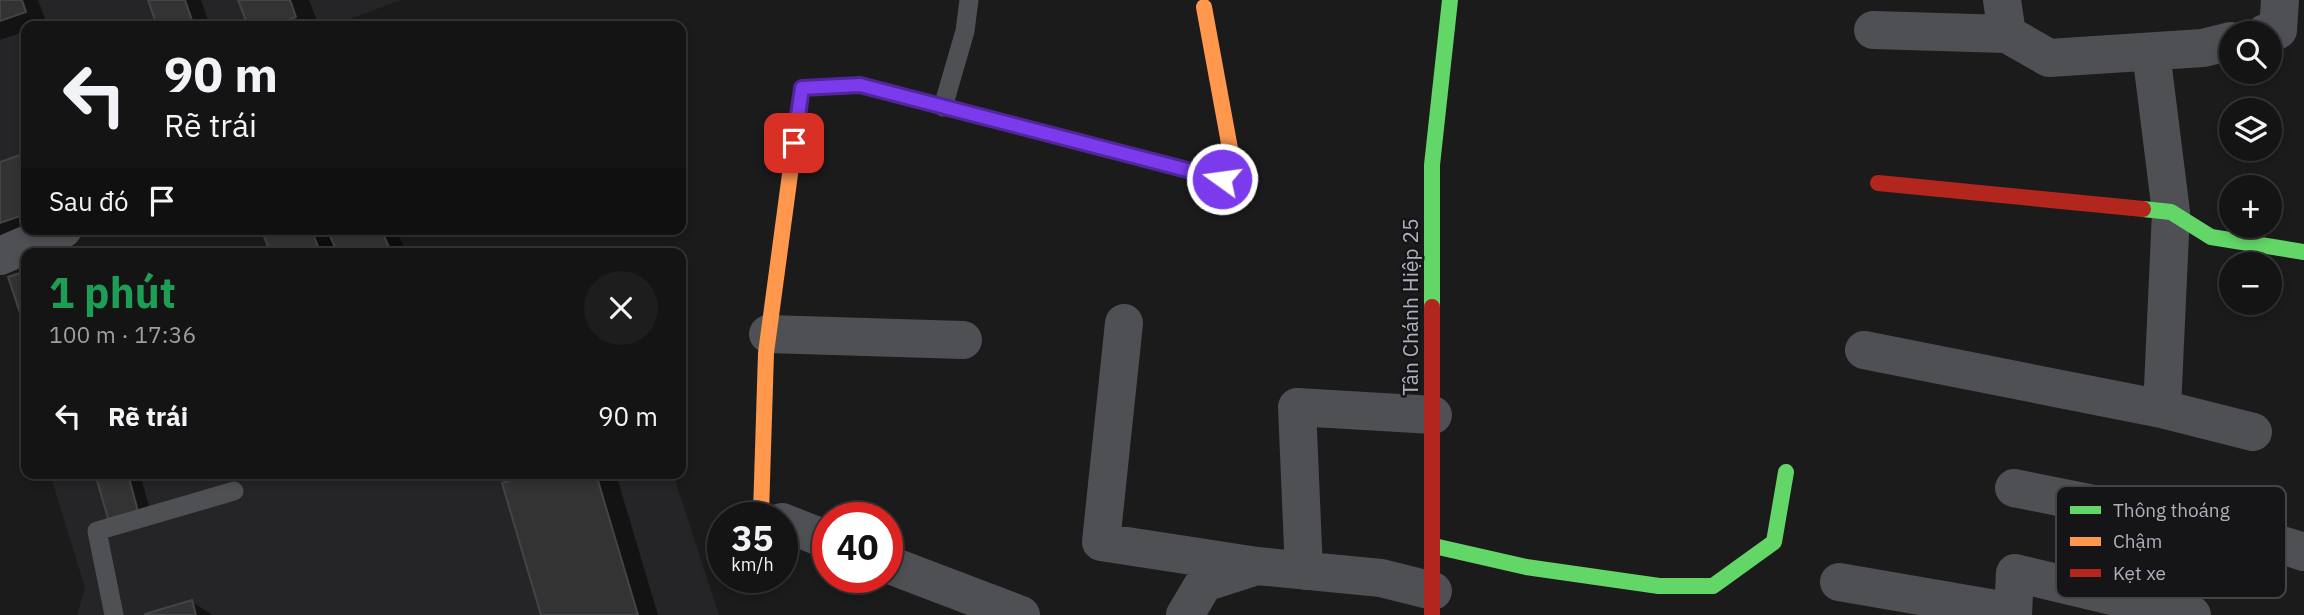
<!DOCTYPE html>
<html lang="vi">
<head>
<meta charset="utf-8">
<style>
  body { margin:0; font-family:"IBM Plex Sans",sans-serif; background:#1d1d1d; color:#f1f3f6; height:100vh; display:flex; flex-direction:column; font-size:26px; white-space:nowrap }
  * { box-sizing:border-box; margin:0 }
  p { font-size:23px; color:#9d9ea0 }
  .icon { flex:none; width:38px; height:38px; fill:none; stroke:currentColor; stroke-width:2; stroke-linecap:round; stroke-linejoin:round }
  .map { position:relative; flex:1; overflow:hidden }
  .panel { position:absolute; left:21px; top:248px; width:665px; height:231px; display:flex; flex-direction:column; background:#141414; border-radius:14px; box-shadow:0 4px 10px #0003,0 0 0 2px #333334 }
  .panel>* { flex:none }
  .guide { position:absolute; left:21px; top:21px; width:665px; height:214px; border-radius:14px; box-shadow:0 4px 10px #0003,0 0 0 2px #333334; background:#141414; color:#f1f3f6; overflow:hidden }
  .fabs { position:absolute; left:2219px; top:21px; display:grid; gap:14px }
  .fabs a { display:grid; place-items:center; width:63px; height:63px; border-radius:50%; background:#141414; box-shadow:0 4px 10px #0003,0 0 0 2px #333334; font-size:35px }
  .speed { position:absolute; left:707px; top:502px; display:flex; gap:14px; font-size:35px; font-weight:700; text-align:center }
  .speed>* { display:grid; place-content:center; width:91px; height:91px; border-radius:50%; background:#141414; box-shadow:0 4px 10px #0003,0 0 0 2px #333334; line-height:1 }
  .speed small { font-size:18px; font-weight:400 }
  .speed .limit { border:10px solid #d22; background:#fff; color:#111 }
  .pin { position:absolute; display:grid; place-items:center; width:60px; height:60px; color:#fff; margin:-30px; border-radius:14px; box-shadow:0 4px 10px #0006 }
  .me { position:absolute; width:77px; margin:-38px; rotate:284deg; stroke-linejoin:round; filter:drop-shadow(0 0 5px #0008) }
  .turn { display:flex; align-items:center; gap:24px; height:147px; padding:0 28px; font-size:32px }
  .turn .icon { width:91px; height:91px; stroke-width:2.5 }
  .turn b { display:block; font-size:49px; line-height:60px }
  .then { display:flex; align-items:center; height:66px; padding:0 28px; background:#0003; gap:14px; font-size:26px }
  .round { display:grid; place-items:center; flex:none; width:74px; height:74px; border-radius:37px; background:#1d1d1d }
  .head { display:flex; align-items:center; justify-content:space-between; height:119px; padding:0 28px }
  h1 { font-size:42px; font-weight:700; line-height:52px; color:#1e9e55 }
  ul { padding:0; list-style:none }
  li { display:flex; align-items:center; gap:21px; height:98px; padding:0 28px }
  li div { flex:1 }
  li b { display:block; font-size:26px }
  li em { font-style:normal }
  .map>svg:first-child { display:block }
  .built { fill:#252527 }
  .shadow { fill:#0007 }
  .building { fill:#333; stroke:#434447; stroke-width:2 }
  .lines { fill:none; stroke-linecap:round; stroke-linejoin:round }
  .lane { stroke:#4f5054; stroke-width:19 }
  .street { stroke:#4f5054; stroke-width:38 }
  .fast { stroke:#63d668; stroke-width:16 }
  .slow { stroke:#ff974d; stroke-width:16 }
  .jam { stroke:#b3261e; stroke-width:16 }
  .route-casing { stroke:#51269a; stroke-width:18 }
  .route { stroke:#7c3aed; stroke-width:12 }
  .labels { text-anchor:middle; stroke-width:5; stroke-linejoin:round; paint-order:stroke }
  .street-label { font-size:21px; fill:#adb1bb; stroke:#151517 }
  .key { fill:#151517; stroke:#434448; stroke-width:2 }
  .key-label { font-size:19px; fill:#adb1bb }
</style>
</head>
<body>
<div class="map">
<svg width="2304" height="615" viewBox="0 0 2304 615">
  <rect width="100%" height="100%" fill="#1b1b1b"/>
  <path class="built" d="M0,0H401L331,26H26V225L0,235Z
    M50,474H673L719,615H77L85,588Z"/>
  <path class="shadow" d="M0,0H38L47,24L26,26V31L0,40Z
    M150,0H201L210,26H159Z
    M240,0H309L319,26H250Z
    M26,155V229L0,242V164Z
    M263,229H396L407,254H340L335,243L333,244L336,254H272Z
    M97,474H140L154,524Z
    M539,474H616L658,615H543Z
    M192,602L213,615H149Z"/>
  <path class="building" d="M0,0H22L26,12L0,21Z
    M148,0H185L194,26H157Z
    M238,0H290L296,17L272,26H248Z
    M26,153V214L0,223V162Z
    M261,229H311L321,254H271Z
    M327,229H381L392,254H338Z
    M26,271V331L8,277Z
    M95,474H128L139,515L110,525Z
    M532,474H596L638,615H541L502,483Z
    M192,600L196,615H145V614Z"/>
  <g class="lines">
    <path class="lane" d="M943,107L965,31L969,0
      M114,615L97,531L234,491"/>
    <path class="street" d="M2002,0L2007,34L2049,58L2203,48L2231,41
      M1873,30L2007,34
      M2265,33L2278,30L2280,0
      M2151,52L2171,212L2162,409
      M0,256L63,229
      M1124,323L1101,542L1257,566
      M768,334L963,340
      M1864,350L2162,409L2253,432
      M2014,488L2253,536L2304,552
      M782,522L828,540
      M887,564L1021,615
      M1304,571L1297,407L1433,415
      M1839,582L2013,612
      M1185,615L1204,583L1257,566L1381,578L1433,591
      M2013,615L2015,573L2192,615"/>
    <path class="fast" d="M2143,209L2171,212L2211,237L2304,252
      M1432,307V165L1450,0
      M1434,546L1526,567L1659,586H1713L1774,542L1786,472"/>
    <path class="slow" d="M1083,143L1222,179L1231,154L1204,7
      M773,518L761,513L766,353L799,107"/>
    <path class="jam" d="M799,107L802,88L860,85L1083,143
      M1878,183L2143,209
      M1432,307V615"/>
  </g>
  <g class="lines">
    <defs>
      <path id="route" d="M794,143L802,88L860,85L1222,179"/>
    </defs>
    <use href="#route" class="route-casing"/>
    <use href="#route" class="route"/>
  </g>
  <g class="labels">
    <g class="street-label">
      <text transform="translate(1411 307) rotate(-90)" y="7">Tân Chánh Hiệp 25</text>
    </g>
  </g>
  <rect x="2056" y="486" width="230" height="112" rx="10" class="key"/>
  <rect x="2070" y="506" width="31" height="8" fill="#63d668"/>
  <rect x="2070" y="537" width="31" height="9" fill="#ff974d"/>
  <rect x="2070" y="569" width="31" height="8" fill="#b3261e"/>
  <g class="key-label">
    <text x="2113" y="517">Thông thoáng</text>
    <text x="2113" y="548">Chậm</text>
    <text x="2113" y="580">Kẹt xe</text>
  </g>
</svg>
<div class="fabs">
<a><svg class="icon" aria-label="search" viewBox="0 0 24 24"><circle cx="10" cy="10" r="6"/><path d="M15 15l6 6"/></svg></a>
<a><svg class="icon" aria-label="layers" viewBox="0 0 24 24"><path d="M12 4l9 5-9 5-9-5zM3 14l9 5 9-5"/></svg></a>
<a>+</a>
<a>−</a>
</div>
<div class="speed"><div>35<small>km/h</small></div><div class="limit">40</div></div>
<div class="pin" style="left:794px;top:143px;background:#d93025"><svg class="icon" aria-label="arrive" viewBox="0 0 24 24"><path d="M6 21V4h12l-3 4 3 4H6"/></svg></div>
<svg class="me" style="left:1222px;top:179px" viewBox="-20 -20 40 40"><circle r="17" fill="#7c3aed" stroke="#fff" stroke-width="3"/><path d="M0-11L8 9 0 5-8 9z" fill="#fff"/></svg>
<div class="guide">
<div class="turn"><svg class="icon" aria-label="left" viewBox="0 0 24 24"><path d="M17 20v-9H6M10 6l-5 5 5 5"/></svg><div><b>90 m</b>Rẽ trái</div></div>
<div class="then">Sau đó<svg class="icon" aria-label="arrive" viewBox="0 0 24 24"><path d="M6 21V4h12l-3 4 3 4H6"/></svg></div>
</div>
<section class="panel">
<div class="head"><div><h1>1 phút</h1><p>100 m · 17:36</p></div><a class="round"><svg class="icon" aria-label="close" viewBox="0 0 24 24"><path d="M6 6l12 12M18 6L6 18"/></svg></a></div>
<ul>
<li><svg class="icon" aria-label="left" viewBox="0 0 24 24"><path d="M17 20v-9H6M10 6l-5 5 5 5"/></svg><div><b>Rẽ trái</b></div><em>90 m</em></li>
</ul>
</section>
</div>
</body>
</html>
